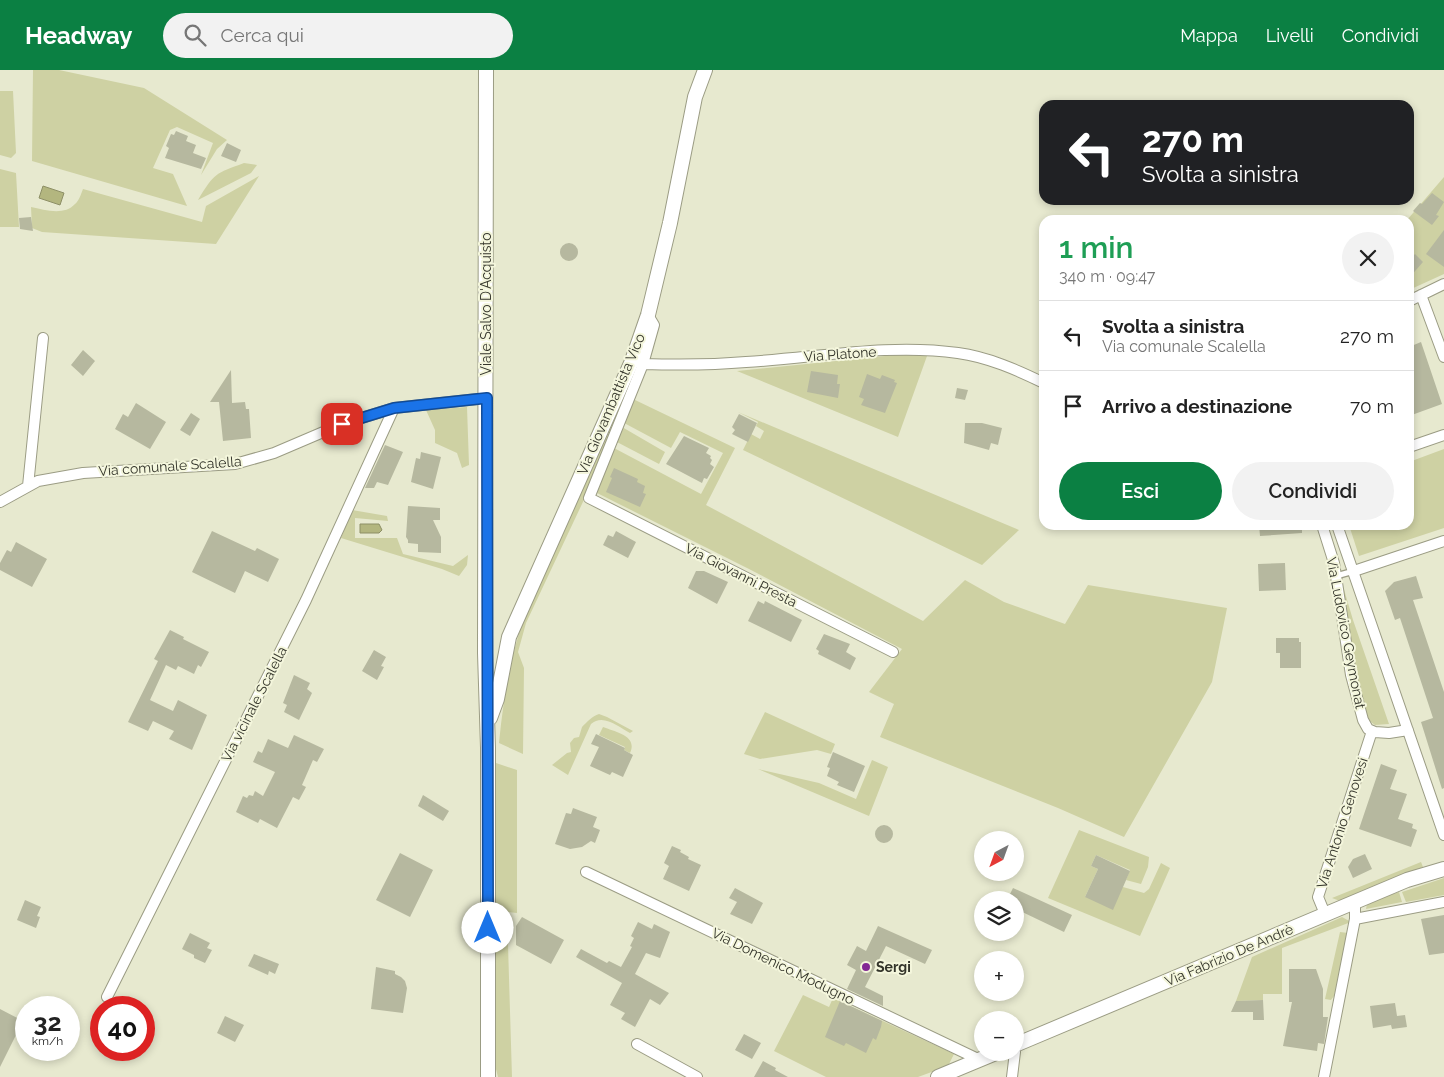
<!DOCTYPE html>
<html lang="it">
<head>
<meta charset="utf-8">
<style>
  body { margin:0; font-family:Raleway,sans-serif; background:#f2f2f2; color:#222; height:100vh; display:flex; flex-direction:column; font-size:19px; white-space:nowrap }
  * { box-sizing:border-box; margin:0 }
  p { font-size:16px; color:#767676 }
  .icon { flex:none; width:28px; height:28px; fill:none; stroke:currentColor; stroke-width:2; stroke-linecap:round; stroke-linejoin:round }
  .map { position:relative; flex:1; overflow:hidden }
  .drawer { position:absolute; left:1039px; top:145px; width:375px; height:315px; display:flex; flex-direction:column; background:#fff; border-radius:15px; box-shadow:0 2px 8px #0003 }
  .drawer>* { flex:none }
  .banner { position:absolute; left:1039px; top:30px; width:375px; height:105px; border-radius:15px; box-shadow:0 2px 8px #0003; background:#202124; color:#fff; overflow:hidden }
  .needle { width:32px; rotate:221deg }
  .buttons { position:absolute; left:974px; top:761px; display:grid; gap:10px }
  .buttons a { display:grid; place-items:center; width:50px; height:50px; border-radius:50%; background:#fff; box-shadow:0 2px 8px #0003; font-size:25px }
  .speed { position:absolute; left:15px; top:926px; display:flex; gap:10px; font-size:25px; font-weight:700; text-align:center }
  .speed>* { display:grid; place-content:center; width:65px; height:65px; border-radius:50%; background:#fff; box-shadow:0 2px 8px #0003; line-height:1 }
  .speed small { font-size:12px; font-weight:400 }
  .speed .limit { border:8px solid #d22; background:#fff; color:#111 }
  .pin { position:absolute; display:grid; place-items:center; width:42px; height:42px; color:#fff; margin:-21px; border-radius:10px; box-shadow:0 2px 8px #0006 }
  .me { position:absolute; width:55px; margin:-28px; rotate:0deg; stroke-linejoin:round; filter:drop-shadow(0 0 4px #0008) }
  .turn { display:flex; align-items:center; gap:18px; height:105px; padding:0 20px; font-size:22px }
  .turn .icon { width:65px; height:65px; stroke-width:2.5 }
  .turn b { display:block; font-size:35px; line-height:42px }
  .round { display:grid; place-items:center; flex:none; width:52px; height:52px; border-radius:26px; background:#f2f2f2 }
  .head { display:flex; align-items:center; justify-content:space-between; height:85px; padding:0 20px }
  h1 { font-size:30px; font-weight:600; line-height:38px; color:#1e9e55 }
  .cta { display:flex; gap:10px; margin-top:auto; padding:10px 20px }
  .cta a { flex:1; height:58px; border-radius:30px; background:#0b8043; color:#fff; font-size:20px; font-weight:600; line-height:58px; text-align:center }
  .cta a+a { background:#f2f2f2; color:#222 }
  ul { padding:0; list-style:none }
  li { display:flex; align-items:center; gap:15px; height:70px; padding:0 20px; border-top:1px solid #e0e0e0 }
  li div { flex:1 }
  li b { display:block; font-size:19px }
  li em { font-style:normal }
  header { display:flex; align-items:center; gap:30px; box-sizing:border-box; height:70px; padding:0 25px; background:#0b8043; color:#fff }
  header strong { font-size:24px }
  nav { display:flex; gap:28px; margin-inline-start:auto; font-size:18px }
  .search { width:350px; height:45px; background:#f2f2f2; display:flex; align-items:center; gap:12px; box-sizing:border-box; padding:0 18px; border-radius:28px; color:#767676; font-size:19px }
  .map>svg:first-child { display:block }
  .green { fill:#ced1a3 }
  .water { fill:#b3b67f; stroke:#8d8f66 }
  .building { fill:#b6b89f }
  .lines { fill:none; stroke-linecap:round; stroke-linejoin:round }
  .service-casing { stroke:#9b9c84; stroke-width:8 }
  .minor-casing { stroke:#9b9c84; stroke-width:12 }
  .tertiary-casing { stroke:#9b9c84; stroke-width:16 }
  .service { stroke:#fff; stroke-width:5 }
  .minor { stroke:#fff; stroke-width:10 }
  .tertiary { stroke:#fff; stroke-width:14 }
  .route-casing { stroke:#114b97; stroke-width:12 }
  .route { stroke:#1a73e8; stroke-width:9 }
  .poi-dot { fill:#822894; stroke:#f4f6dc; stroke-width:2 }
  .labels { text-anchor:middle; stroke-width:4; stroke-linejoin:round; paint-order:stroke }
  .street-label { font-size:14px; fill:#33342a; stroke:#f4f6dc }
  .poi-label { font-size:14px; font-weight:bold; fill:#33342a; stroke:#f4f6dc; text-anchor:start }
</style>
</head>
<body>
<header>
<strong>Headway</strong>
<div class="search"><svg class="icon" aria-label="search" viewBox="0 0 24 24"><circle cx="10" cy="10" r="6"/><path d="M15 15l6 6"/></svg>Cerca qui</div>
<nav><a>Mappa</a><a>Livelli</a><a>Condividi</a></nav>
</header>
<div class="map">
<svg width="1444" height="1007" viewBox="0 0 1444 1007">
  <rect width="100%" height="100%" fill="#e7e9cf"/>
  <path class="green" d="M33,0H59L144,18L227,70L217,79L201,105L213,73L177,57L170,60L153,98L173,104L187,136L32,91Z
    M0,21H13L16,83L11,88L0,85Z
    M244,93L257,95L251,103L198,130C215,102 215,104 244,93Z
    M0,99L16,103L19,157H0Z
    M259,106L216,174L42,162L32,158L31,137C45,140 64,146 75,134C79,131 81,124 83,119L202,152L206,136Z
    M1444,107V204L1409,220V150H1407Z
    M919,284L927,286L898,367L737,301L895,285Z
    M633,302L636,303L589,419L526,553L518,582L524,598L523,684L499,673C503,632 509,593 522,554Z
    M633,329L735,378L706,435L923,551L965,510L1004,532L1065,554L1088,515L1227,538L1212,612L1124,767L1058,738L880,667L894,634L869,622L902,579L749,499L597,423L614,378L701,424L723,383L680,362L671,378L626,354L624,353Z
    M467,337L469,395L462,398L457,383L435,373V360L426,340Z
    M738,342L1019,460L982,495L743,380L751,364L760,369L764,361L756,356L758,352Z
    M622,357L665,382L659,394L615,371Z
    M1444,379V458L1359,486L1349,455H1409V392Z
    M352,440L387,446L388,451L355,448V468H397L403,484L453,496L468,485L467,495L459,506L442,499L341,468Z
    M1343,516L1353,550L1389,654L1375,655L1367,649L1355,607L1341,518Z
    M765,642L835,674L831,684L817,680L760,689L744,684Z
    M599,644L607,647L633,661L630,663C619,657 603,643 591,654L568,705L552,695L567,683L571,682L570,673L574,668L579,667L582,657C587,652 592,646 599,644Z
    M603,657C616,662 638,666 630,683L624,680L625,677L599,665Z
    M872,690L888,697L869,746L758,699L819,713L856,729Z
    M496,693L517,700V843L507,842L512,1007H498L495,995Z
    M1079,760L1149,787L1148,797L1141,814L1126,810L1130,800L1096,785L1091,796L1098,799L1085,827L1123,817L1144,823L1149,819L1161,793L1170,798L1140,866L1048,828Z
    M1421,792L1423,797L1340,831L1332,828Z
    M1444,808V825L1406,832L1402,822Z
    M1399,822L1402,832L1366,839L1367,834L1369,832Z
    M1342,847L1351,852L1282,878V924H1263V930L1236,931L1252,887Z
    M1340,862L1348,863L1334,926L1331,930L1325,929Z
    M803,925L829,937L833,928L954,984L948,996L918,1007H826L774,981Z"/>
  <path class="water" d="M43,116L64,123L60,135L39,128Z
    M360,454H379L382,460L379,463H360Z"/>
  <path class="building" d="M176,61L188,66L186,71L196,75L193,83L206,88L201,99L165,88L169,78L166,76L171,64L174,65Z
    M227,73L241,80L236,92L221,86Z
    M1432,123L1444,132L1436,145L1439,146L1432,155L1413,141L1420,133L1422,134Z
    M31,147L33,161L20,159L19,148Z
    M1444,160V197L1426,184Z
    M560 182a9 9 0 1 1 18 0a9 9 0 1 1-18 0Z
    M1415,184L1423,192L1409,208V191Z
    M1421,272L1442,334L1409,346V277Z
    M83,280L95,291L83,306L71,295Z
    M231,300L232,333L245,332L246,339H249L251,368L223,371L219,332H210Z
    M811,301L838,305L837,314H840L838,328L807,322Z
    M867,304L880,309L882,305L895,310L894,312L897,313L885,343L861,335L864,329L859,327Z
    M957,318L968,320L965,330L955,328Z
    M136,333L166,352L150,379L115,359L123,344L128,347Z
    M191,343L200,349L190,366L180,360Z
    M739,344L757,353L748,372L732,364L735,360L732,357Z
    M965,353H982L1002,358L998,375L991,373L989,380L964,373Z
    M684,366L709,378L706,383L711,386L710,388L712,390L710,394L714,397L707,409L704,408L702,413L666,394Z
    M385,375L403,382L388,415L377,412L374,418H365Z
    M421,382L441,387L433,419L411,412L416,388L420,389Z
    M614,398L638,409L637,412L645,416L643,423L646,424L640,437L606,422L612,408L610,407Z
    M408,436L440,438V450H433L441,467V483L418,482V474L408,473V470L406,467Z
    M1259,455H1302V463L1260,466Z
    M212,461L255,481L257,478L279,489L268,512L245,501L235,523L192,502Z
    M616,461L636,472L628,488L603,475L608,465L613,467Z
    M16,472L47,489L32,517L0,500V493L7,480L11,482Z
    M1285,493L1286,520L1259,521L1258,494Z
    M696,501H704L728,512L717,534L688,518Z
    M1416,506L1423,528L1413,530L1444,622V718L1442,719L1421,652L1433,648L1400,548L1395,550L1385,521L1394,512Z
    M758,531L764,534L765,531L802,550L791,572L748,551Z
    M170,560L184,567L183,569L209,582L201,597L198,595L194,604L178,596L176,600L166,595L150,630L173,641L178,630L207,645L192,680L169,669L174,661L153,651L148,661L128,652L158,591L154,589Z
    M824,564L850,574L846,582L856,588L850,600L818,584L819,581L816,579Z
    M1276,568H1299V572H1301V598H1280V583H1276Z
    M374,580L386,587L381,596L384,597L377,610L362,601Z
    M294,605L310,613L307,619L312,623L299,650L284,642L287,635L283,633Z
    M596,664L625,678L624,680L633,685L623,707L612,702L610,705L590,696L599,677L591,674Z
    M294,665L324,679L317,692L313,690L302,715L306,717L299,730L293,727L277,758L260,749L258,753L236,742L243,726L247,728L249,725L253,726L255,721L263,726L275,702L253,692L258,681L262,683L268,669L288,678Z
    M833,682L865,696L854,722L837,715L839,712L827,706L830,698L827,697Z
    M1381,694L1397,700L1390,719L1407,724L1398,749L1413,754L1412,758L1417,760L1411,777L1359,759Z
    M423,725L449,741L443,751L418,736Z
    M573,738L597,747L593,757L600,760L595,773L591,771L582,777L570,779L555,774L566,743L571,744Z
    M875 764a9 9 0 1 1 18 0a9 9 0 1 1-18 0Z
    M672,776L681,780L680,782L689,787L688,789L701,795L689,821L663,809L669,796L664,793Z
    M400,783L433,800L410,847L376,830Z
    M1365,784L1372,799L1353,808L1348,797L1353,789Z
    M1096,785L1130,801L1113,840L1085,827L1098,799L1091,796Z
    M735,818L763,833L752,854L730,844L737,832L729,828Z
    M1013,818L1072,845L1064,862L1016,839L1018,833L1015,830L1008,828Z
    M25,830L41,837L37,846L40,847L36,858L17,850Z
    M1444,845V883L1429,885L1421,849Z
    M522,847L564,870L551,894L516,875V856Z
    M638,852L652,859L654,854L670,862L660,888L646,883L635,904L669,923L660,935L650,929L635,957L621,949L625,943L610,935L622,913L576,887L581,879L607,893L609,891L621,897L632,877L630,876L634,868L631,866Z
    M878,856L932,880L925,894L886,876L865,917L883,926V936L847,919L856,900L847,895L857,876L866,881Z
    M190,863L210,873L207,878L212,880L205,893L194,888V885L182,879Z
    M254,884L279,894L275,904L269,901L268,905L248,896Z
    M376,897L395,901V904L401,907L405,911L407,918L403,943L371,939Z
    M1289,899H1316L1323,919V947H1328L1324,974L1318,973L1317,981L1283,976L1292,932H1289Z
    M1263,930L1264,950H1253V942H1231L1236,931Z
    M840,931L882,951L881,957L876,970L873,968L866,983L846,973L844,976L825,967Z
    M1395,933L1397,946L1405,945L1407,957L1392,959L1391,955L1373,958L1370,936Z
    M0,939L23,951L0,997Z
    M225,946L244,955L235,972L217,963Z
    M744,964L761,973L752,989L735,980Z
    M763,991L776,998L775,1000L788,1007H754Z"/>
  <g class="lines">
    <defs>
      <path id="service" d="M1336,506L1354,501"/>
      <path id="minor" d="M1421,225L1444,287
        M1409,231L1444,214
        M648,245L654,255L643,294L589,428L893,582
        M638,292L643,294C678,295 712,295 746,292C816,288 888,273 958,283C988,287 1017,300 1044,313
        M1409,377L1444,365
        M28,416L43,268
        M0,432L38,411L83,403L235,394L274,383L342,354L394,338L487,328
        M1322,455L1334,493L1351,605L1363,650L1368,659L1375,662L1389,663L1408,660
        M1337,455L1444,765
        M1354,501L1444,471
        M586,802L980,990
        M1325,844L1318,827L1372,661
        M1355,849L1444,832
        M107,927L306,530L394,338
        M637,974L697,1007
        M1012,1007L1015,982
        M1324,1007L1355,849V832"/>
      <path id="tertiary" d="M486,0L485,583L488,678V1007
        M490,648L497,629L509,567L632,291L648,245L670,153L695,27L705,0
        M1015,975L1407,810L1444,799
        M938,1007L998,982"/>
    </defs>
    <use href="#service" class="service-casing"/>
    <use href="#minor" class="minor-casing"/>
    <use href="#tertiary" class="tertiary-casing"/>
    <use href="#service" class="service"/>
    <use href="#minor" class="minor"/>
    <use href="#tertiary" class="tertiary"/>
  </g>
  <g class="lines">
    <defs>
      <path id="route" d="M342,354L394,338L487,328C486,504 488,681 488,858"/>
    </defs>
    <use href="#route" class="route-casing"/>
    <use href="#route" class="route"/>
  </g>
  <circle class="poi-dot" cx="866" cy="897" r="5"/>
  <g class="labels">
    <g class="street-label">
      <text transform="translate(486 234) rotate(-90)" y="5">Viale Salvo D'Acquisto</text>
      <text transform="translate(840 284) rotate(-4)" y="5">Via Platone</text>
      <text transform="translate(611 334) rotate(-67)" y="5">Via Giovambattista Vico</text>
      <text transform="translate(170 396) rotate(-4)" y="5">Via comunale Scalella</text>
      <text transform="translate(741 505) rotate(27)" y="5">Via Giovanni Presta</text>
      <text transform="translate(1346 563) rotate(79)" y="5">Via Ludovico Geymonat</text>
      <text transform="translate(254 634) rotate(-63)" y="5">Via vicinale Scalella</text>
      <text transform="translate(1342 753) rotate(-72)" y="5">Via Antonio Genovesi</text>
      <text transform="translate(1229 885) rotate(-23)" y="5">Via Fabrizio De Andrè</text>
      <text transform="translate(783 896) rotate(26)" y="5">Via Domenico Modugno</text>
    </g>
    <g class="poi-label">
      <text x="876" y="902">Sergi</text>
    </g>
  </g>
</svg>
<div class="buttons">
<a><svg class="needle" viewBox="-14 -14 28 28"><path d="M0-13l5 13h-10z" fill="#e53935"/><path d="M0 13l5-13h-10z" fill="#767676"/></svg></a>
<a><svg class="icon" aria-label="layers" viewBox="0 0 24 24"><path d="M12 4l9 5-9 5-9-5zM3 14l9 5 9-5"/></svg></a>
<a>+</a>
<a>−</a>
</div>
<div class="speed"><div>32<small>km/h</small></div><div class="limit">40</div></div>
<div class="pin" style="left:342px;top:354px;background:#d93025"><svg class="icon" aria-label="arrive" viewBox="0 0 24 24"><path d="M6 21V4h12l-3 4 3 4H6"/></svg></div>
<svg class="me" style="left:488px;top:858px" viewBox="-20 -20 40 40"><circle r="19" fill="#fff"/><path d="M0-13L10 11 0 6-10 11z" fill="#1a73e8"/></svg>
<div class="banner">
<div class="turn"><svg class="icon" aria-label="left" viewBox="0 0 24 24"><path d="M17 20v-9H6M10 6l-5 5 5 5"/></svg><div><b>270 m</b>Svolta a sinistra</div></div>
</div>
<section class="drawer">
<div class="head"><div><h1>1 min</h1><p>340 m · 09:47</p></div><a class="round"><svg class="icon" aria-label="close" viewBox="0 0 24 24"><path d="M6 6l12 12M18 6L6 18"/></svg></a></div>
<ul>
<li><svg class="icon" aria-label="left" viewBox="0 0 24 24"><path d="M17 20v-9H6M10 6l-5 5 5 5"/></svg><div><b>Svolta a sinistra</b><p>Via comunale Scalella</p></div><em>270 m</em></li>
<li><svg class="icon" aria-label="arrive" viewBox="0 0 24 24"><path d="M6 21V4h12l-3 4 3 4H6"/></svg><div><b>Arrivo a destinazione</b></div><em>70 m</em></li>
</ul>
<div class="cta"><a>Esci</a><a>Condividi</a></div>
</section>
</div>
</body>
</html>
